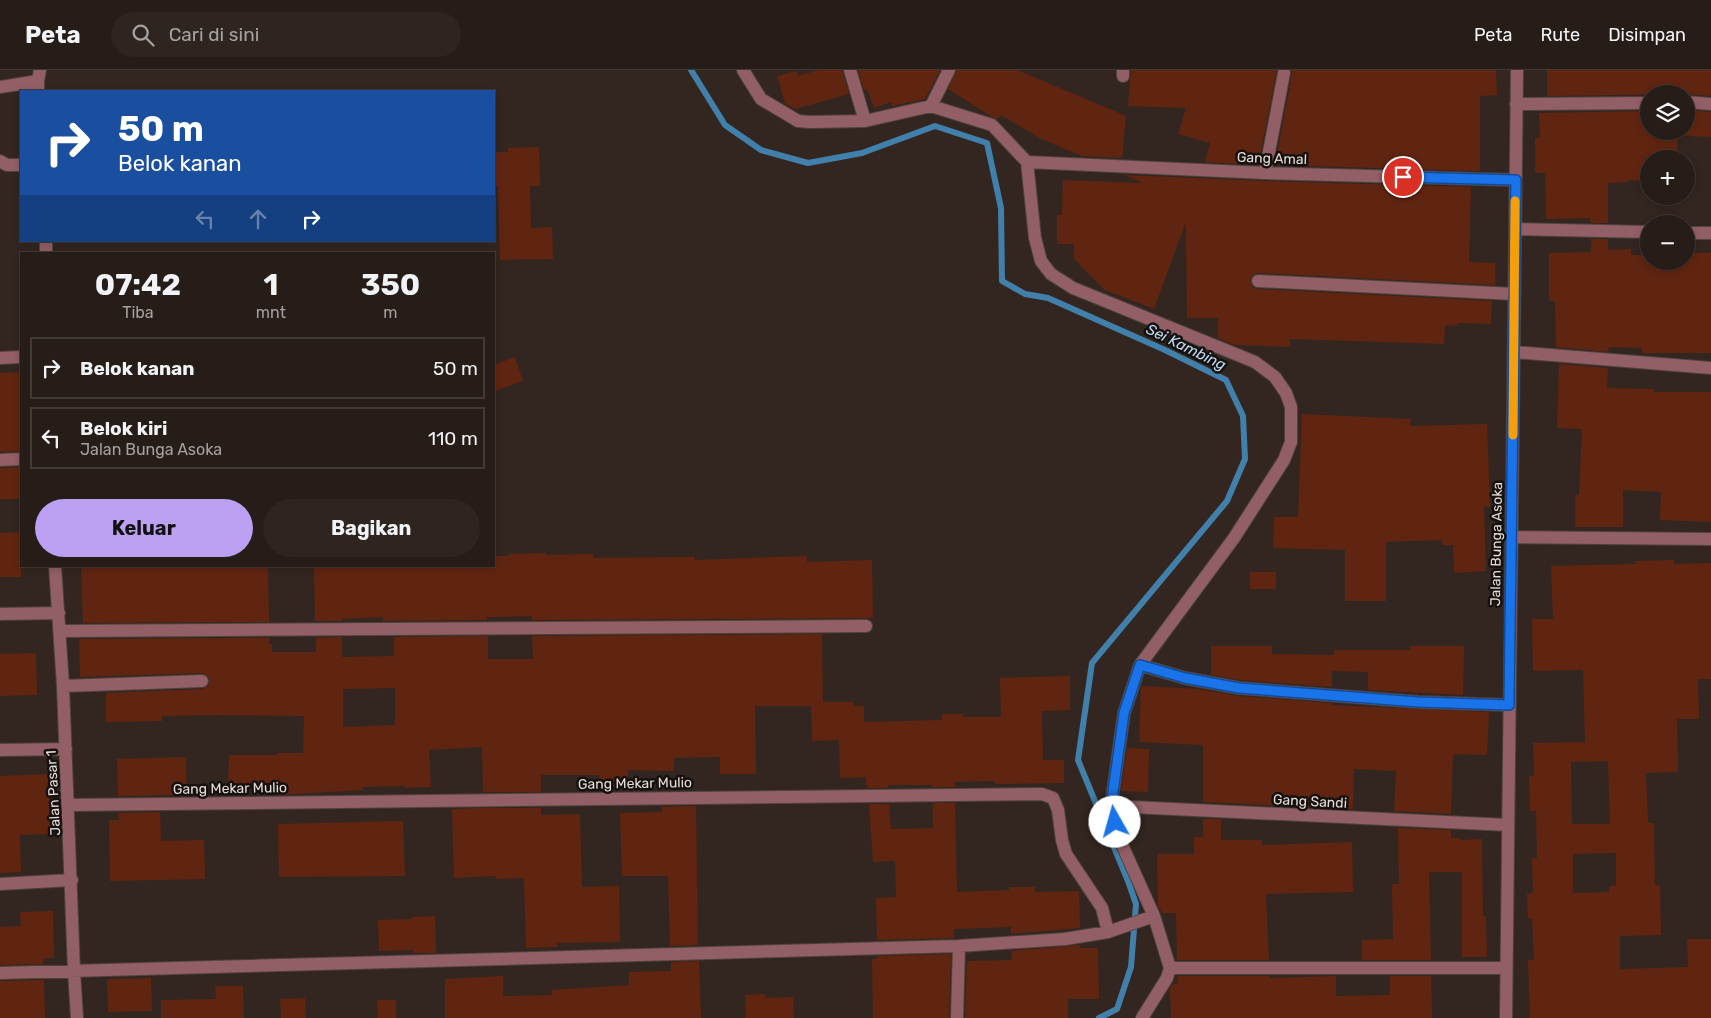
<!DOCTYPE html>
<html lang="id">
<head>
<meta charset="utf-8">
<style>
  body { margin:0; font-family:Rubik,sans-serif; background:#2e2521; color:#f1f3f6; height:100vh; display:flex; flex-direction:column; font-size:19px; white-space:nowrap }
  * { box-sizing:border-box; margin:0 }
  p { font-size:16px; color:#a4a1a2 }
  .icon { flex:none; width:28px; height:28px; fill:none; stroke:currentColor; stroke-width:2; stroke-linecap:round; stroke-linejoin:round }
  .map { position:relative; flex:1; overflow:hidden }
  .side { position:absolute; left:20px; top:182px; width:475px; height:315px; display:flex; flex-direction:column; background:#261c18; border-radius:0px; box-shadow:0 2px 8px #0003,0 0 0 1px #423a37 }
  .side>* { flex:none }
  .top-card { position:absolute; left:20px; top:20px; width:475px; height:152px; border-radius:0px; box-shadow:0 2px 8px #0003,0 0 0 1px #423a37; background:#1a4fa0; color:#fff; overflow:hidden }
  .fabs { position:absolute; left:1640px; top:15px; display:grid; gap:10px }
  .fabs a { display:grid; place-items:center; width:55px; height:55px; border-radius:50%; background:#261c18; box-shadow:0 2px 8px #0003,0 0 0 1px #423a37; font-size:25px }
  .pin { position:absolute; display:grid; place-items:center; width:42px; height:42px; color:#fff; margin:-21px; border:2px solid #fff; border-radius:50%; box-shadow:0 1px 5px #0007 }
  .me { position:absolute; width:55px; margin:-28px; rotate:353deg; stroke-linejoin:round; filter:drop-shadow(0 0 4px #0008) }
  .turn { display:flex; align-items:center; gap:18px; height:105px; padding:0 15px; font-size:22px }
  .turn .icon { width:65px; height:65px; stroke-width:2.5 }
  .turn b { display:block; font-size:35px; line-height:42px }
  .lanes { display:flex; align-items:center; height:48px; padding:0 15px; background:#0003; justify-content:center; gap:25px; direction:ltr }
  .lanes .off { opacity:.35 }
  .eta { display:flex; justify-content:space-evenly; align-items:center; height:85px; text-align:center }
  .eta b { font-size:30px; font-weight:700; line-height:35px }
  .action { display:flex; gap:10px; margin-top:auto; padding:10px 15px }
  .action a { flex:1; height:58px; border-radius:30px; background:#bca0f2; color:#111; font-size:20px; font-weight:700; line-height:58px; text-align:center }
  .action a+a { background:#2e2521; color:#f1f3f6 }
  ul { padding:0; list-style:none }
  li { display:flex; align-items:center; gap:15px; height:62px; margin:0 10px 8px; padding:0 5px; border:2px solid #423a37; border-radius:0px }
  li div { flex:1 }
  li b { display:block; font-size:19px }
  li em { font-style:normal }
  header { display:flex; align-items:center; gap:30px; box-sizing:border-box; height:70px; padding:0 25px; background:#261c18; border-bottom:1px solid #423a37 }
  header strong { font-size:24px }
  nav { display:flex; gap:28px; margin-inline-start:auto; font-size:18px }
  .search { width:350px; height:45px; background:#2e2521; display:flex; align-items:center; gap:12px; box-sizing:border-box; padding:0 18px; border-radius:28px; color:#a4a1a2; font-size:19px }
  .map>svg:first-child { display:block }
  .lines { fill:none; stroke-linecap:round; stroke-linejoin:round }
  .stream { stroke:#4180aa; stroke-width:6 }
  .building { fill:#602511; fill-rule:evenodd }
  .minor-casing { stroke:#4f433d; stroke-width:14 }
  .minor { stroke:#935f66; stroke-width:12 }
  .route-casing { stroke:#114b97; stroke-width:12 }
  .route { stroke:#1a73e8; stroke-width:9 }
  .slow { stroke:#f59e0b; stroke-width:9 }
  .labels { text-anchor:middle; stroke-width:5; stroke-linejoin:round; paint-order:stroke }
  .street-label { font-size:14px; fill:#e4dcd7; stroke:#16100e }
  .water-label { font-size:15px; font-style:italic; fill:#badcf4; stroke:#16100e }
</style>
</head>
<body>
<header>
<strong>Peta</strong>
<div class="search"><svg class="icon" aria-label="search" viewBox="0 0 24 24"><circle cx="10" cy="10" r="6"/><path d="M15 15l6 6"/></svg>Cari di sini</div>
<nav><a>Peta</a><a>Rute</a><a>Disimpan</a></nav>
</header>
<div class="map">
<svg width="1711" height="948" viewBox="0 0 1711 948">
  <rect width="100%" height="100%" fill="#332620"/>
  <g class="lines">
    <path class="stream" d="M691,0L725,55L761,80L808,93L862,83L935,56L987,73L1001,138L1002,211L1025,224L1048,228L1165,280L1226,310L1243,346L1245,389L1227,431L1092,593L1078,690L1128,811L1136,834L1131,897L1117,939L1099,948"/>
  </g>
  <path class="building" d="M819,0H842L849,24L795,39L785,34L777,6L797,1L798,6Z
    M858,0H940L925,29L892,36L891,32L874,38L867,19L864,20Z
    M957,0H1017L1126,46L1122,88L1082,86L1041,69L1001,45L998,49L992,47L948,19Z
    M1131,0H1277L1258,95L1205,92L1210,73L1178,64L1186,38L1128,36Z
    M1291,0H1496L1497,25L1480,26V101L1275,95L1292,5Z
    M1547,0H1711V26L1686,24L1547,26Z
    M1686,40L1711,42V67L1686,66Z
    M1648,41V61H1678L1677,89H1649V111L1628,110V112L1608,113V153H1590V148L1546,149L1545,103H1535V68H1540L1539,43Z
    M539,77L540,116H530L531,158L552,157L553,189L500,190L498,116H494V82H508V78Z
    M1125,105L1265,111L1471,117L1469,192L1495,193V215L1258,203L1252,206L1250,211L1253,218L1258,219L1492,231L1491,254L1457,253V256L1445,255L1444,274L1290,269V277L1235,275L1218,268V248H1187L1186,152L1154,239L1105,220L1074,189V174H1057V145H1062L1063,110L1143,113Z
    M1591,169H1608V180L1631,179V185H1649V191H1686V183H1711V283H1642V278L1609,277L1608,282L1556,277L1555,231H1549V183L1591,182Z
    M515,287L523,311L494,321V295Z
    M1559,294L1608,298L1607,318L1654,319V322H1711V452L1660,450L1661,422L1623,420V457H1575V425H1579L1582,359L1557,358Z
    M21,302V381L0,382V303Z
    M1302,344L1411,349L1410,356L1487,354L1490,437H1484L1486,501L1454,503L1453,475H1442V470L1386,472V531H1345V480L1273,478L1274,447H1298Z
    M21,397V429H0V398Z
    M21,462V507H0V463Z
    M546,483V485L593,484V488L695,487V490L807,486V492L872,490L873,548L532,550V546L487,547V550L383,551V547L342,549V551H315L314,496H494V486H509V484Z
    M1674,490V494L1711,493V609H1698L1699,649H1677L1678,702L1646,703L1648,753H1654L1655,815H1660L1661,865L1620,866V899L1688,897L1687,869H1711V948H1530L1528,890H1534L1532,848L1528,849L1527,824L1533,823L1532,788H1537L1536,741H1530L1529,706H1534L1533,673L1585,672L1583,600L1533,601L1532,549H1553L1551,496L1635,494V491ZM1608,691L1610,754H1572L1571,692ZM1616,783V816H1609V822L1573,823V784Z
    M81,496H268L269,552L83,553Z
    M1250,502H1276V519H1250Z
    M822,564L823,632H853V636H864V652L942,650V644H963V647H1001L1000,608L1070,606V640L1042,641L1043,690H1064V713L995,714V711L954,712L955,717H932V715H888V718H868V715H866V707L840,708L839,670L812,671L811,636H755L756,704H720V687L674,688V701L628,700V717H600L599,705H541V722H483L482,677L429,680L431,717L405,718V716L362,717L363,720L277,725V715L228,714L229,685H278V683H303L304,646L220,645L162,646V651L106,652V623L202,619L209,615V607L202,603L80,607L79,569L269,568V574H272V582H316V568L342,567V587L394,586V567L488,566V589H533L532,566ZM395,618V655L343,657V619Z
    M1211,576H1272V584L1334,585V580H1410V576H1464L1463,625L1368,620V602L1332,601V617L1240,610L1211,605Z
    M36,583L37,625L0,626V584Z
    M1141,616L1198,619L1238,626L1332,633V635L1489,642L1487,685L1453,684L1451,744L1394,741L1396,701L1354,699L1353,739L1203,732V675L1139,672Z
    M1127,678L1149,679L1148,722L1121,721Z
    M186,687L187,725L118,726L117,689Z
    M49,704L50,764L20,765L21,802L0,803V706Z
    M933,733H955L957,822L1009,820V817H1035V822L1079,821L1080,858L1011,864V857L954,859V868L877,870L876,828L896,827L895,791L873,792L869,734H889L891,759L933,758Z
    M696,736L698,875L670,876L668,806H622L620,743L662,742V737Z
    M482,738H541V745L580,744L582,817L619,816L620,872L557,873V877L526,878L524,808L496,809V806L454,808L452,739Z
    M160,742L161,771L204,770L205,809L110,811L109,750H119L118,743Z
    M1203,749H1221V770H1262V775L1352,772L1353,822L1266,824L1269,890H1177L1176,843H1162L1158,836L1157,784H1194V767H1203Z
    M403,751L405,806L279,807L278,754Z
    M1398,758L1451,760V768H1460V770L1482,769L1483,846H1486L1487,887H1462V802H1429L1431,890H1362V870L1393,869L1392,814H1399Z
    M53,841L54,888L43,889V894L0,895V857L21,856L20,842Z
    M435,846L436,883H413V880L379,881L378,850L412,849V847Z
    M1080,875V878H1098L1099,929H1068V948H965L967,891L1012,890L1011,881Z
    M951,884L949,948H873L872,889H877V886Z
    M699,891L701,948H445V909L503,906V926L552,925V920L629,915V902L671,901V892Z
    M1177,906H1270V908L1336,906V926L1390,925V906H1431L1432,948H1171L1170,918L1173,914H1178Z
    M151,908L152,941L108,942L107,909Z
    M44,910L45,948H0V911Z
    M215,916H243L244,948H161V930L216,929Z
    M765,924V928L793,927L794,948H746L745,925Z
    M305,928L306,948H281L280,929Z
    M377,930H396V948H378Z"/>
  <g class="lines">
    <defs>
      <path id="minor" d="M743,0L761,29L798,51L810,52L865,51L931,36L992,55L1027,92L1035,168L1041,191L1051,204L1073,218L1255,292L1275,307L1286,323L1291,337V372L1284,390L1234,468L1140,595L1124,643L1111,736L1119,768L1154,846L1170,898L1167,908L1142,948
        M850,0L865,51
        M1123,0V6
        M0,17L38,11
        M38,21V11L40,0
        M1686,32L1711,34
        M1516,34L1649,33
        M931,36L949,0
        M0,91L7,95H21
        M1027,92L1265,103L1515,110
        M1265,103L1284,3
        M1515,159L1649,162
        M1686,163H1711
        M46,171V184
        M1258,211L1514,224
        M1514,282L1711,298
        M0,288L21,287
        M0,390L21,389
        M1511,467L1711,469
        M55,496L63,616L74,901L77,948
        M0,544L59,543
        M61,561L866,556
        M1140,595L1185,608L1239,618L1418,632L1509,635
        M63,616L202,611
        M0,680L66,679
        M68,735L1042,724L1053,728L1058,740L1062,770L1066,784L1102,838L1108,862
        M1111,736L1508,755
        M0,814L72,810
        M1170,898H1506
        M0,903L959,876L1065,869L1108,862L1154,846
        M957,948L959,876
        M1506,948L1517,0"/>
    </defs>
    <use href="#minor" class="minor-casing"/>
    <use href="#minor" class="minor"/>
  </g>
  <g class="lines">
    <defs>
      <path id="route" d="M1115,752L1111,736L1124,643L1140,595L1185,608L1239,618L1418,632L1509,635L1516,110L1403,107"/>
    </defs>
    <use href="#route" class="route-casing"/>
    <use href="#route" class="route"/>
    <path class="slow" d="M1513,365L1515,131"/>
  </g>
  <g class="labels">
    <g class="street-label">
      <text transform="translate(1272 88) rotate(2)" y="5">Gang Amal</text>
      <text transform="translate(1496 474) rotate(-89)" y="5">Jalan Bunga Asoka</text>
      <text transform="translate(635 713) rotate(-1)" y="5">Gang Mekar Mulio</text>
      <text transform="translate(230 718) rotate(-1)" y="5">Gang Mekar Mulio</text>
      <text transform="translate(53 723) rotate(-93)" y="5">Jalan Pasar 1</text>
      <text transform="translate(1310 731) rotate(3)" y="5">Gang Sandi</text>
    </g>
    <g class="water-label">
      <text transform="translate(1186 277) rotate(26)" y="5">Sei Kambing</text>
    </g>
  </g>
</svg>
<div class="fabs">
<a><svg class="icon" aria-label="layers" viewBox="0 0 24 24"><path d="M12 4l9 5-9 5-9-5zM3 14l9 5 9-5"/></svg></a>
<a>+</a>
<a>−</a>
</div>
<div class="pin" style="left:1403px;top:107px;background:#d93025"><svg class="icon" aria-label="arrive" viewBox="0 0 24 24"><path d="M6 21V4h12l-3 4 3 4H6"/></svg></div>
<svg class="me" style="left:1115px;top:752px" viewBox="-20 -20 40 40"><circle r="19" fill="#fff"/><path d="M0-13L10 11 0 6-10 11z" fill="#1a73e8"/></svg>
<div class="top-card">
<div class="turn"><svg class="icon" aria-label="right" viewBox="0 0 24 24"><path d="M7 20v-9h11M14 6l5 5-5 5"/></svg><div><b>50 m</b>Belok kanan</div></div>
<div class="lanes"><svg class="icon off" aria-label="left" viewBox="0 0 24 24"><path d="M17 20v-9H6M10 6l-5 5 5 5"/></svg><svg class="icon off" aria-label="ahead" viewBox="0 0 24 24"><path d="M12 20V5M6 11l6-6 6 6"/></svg><svg class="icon" aria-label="right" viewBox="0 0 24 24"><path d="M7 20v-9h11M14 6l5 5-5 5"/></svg></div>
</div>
<section class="side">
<div class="eta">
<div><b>07:42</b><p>Tiba</p></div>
<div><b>1</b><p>mnt</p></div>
<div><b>350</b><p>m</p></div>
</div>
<ul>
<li><svg class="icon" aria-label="right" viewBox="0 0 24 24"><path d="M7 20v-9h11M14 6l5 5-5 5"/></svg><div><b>Belok kanan</b></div><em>50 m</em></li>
<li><svg class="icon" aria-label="left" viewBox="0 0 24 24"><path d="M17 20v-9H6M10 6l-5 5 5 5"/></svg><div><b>Belok kiri</b><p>Jalan Bunga Asoka</p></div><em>110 m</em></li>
</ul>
<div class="action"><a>Keluar</a><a>Bagikan</a></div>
</section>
</div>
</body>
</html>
